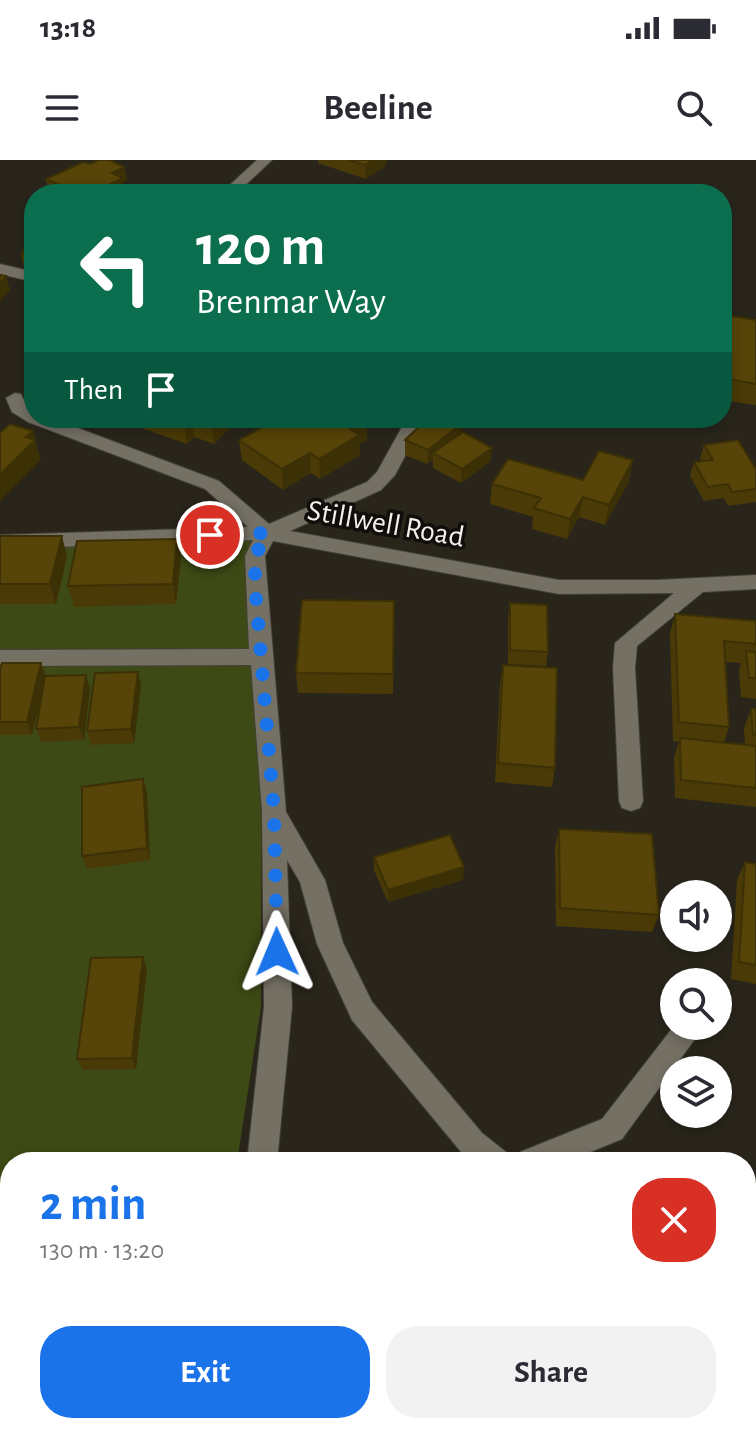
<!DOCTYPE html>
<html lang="en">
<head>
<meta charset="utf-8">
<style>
  body { margin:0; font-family:"Alegreya Sans",sans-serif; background:#f2f2f3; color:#2b2b33; height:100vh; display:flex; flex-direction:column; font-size:30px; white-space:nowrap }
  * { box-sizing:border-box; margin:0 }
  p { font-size:26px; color:#7c7c81 }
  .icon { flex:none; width:44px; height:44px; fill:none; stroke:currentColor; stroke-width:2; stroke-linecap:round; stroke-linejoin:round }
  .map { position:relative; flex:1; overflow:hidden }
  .drawer { position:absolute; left:0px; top:992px; width:756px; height:282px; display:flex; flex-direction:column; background:#fff; border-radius:32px 32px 0 0; box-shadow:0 4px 12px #0003 }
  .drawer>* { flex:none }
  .top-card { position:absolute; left:24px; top:24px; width:708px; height:244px; border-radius:32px; box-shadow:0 4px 12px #0003; background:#0b6e4f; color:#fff; overflow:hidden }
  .controls { position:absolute; left:660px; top:720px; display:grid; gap:16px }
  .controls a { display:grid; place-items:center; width:72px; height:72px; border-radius:50%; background:#fff; box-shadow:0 4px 12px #0003; font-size:40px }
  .pin { position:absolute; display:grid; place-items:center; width:68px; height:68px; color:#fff; margin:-34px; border:4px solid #fff; border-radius:50%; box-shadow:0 2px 8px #0007 }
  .me { position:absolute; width:88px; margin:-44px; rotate:359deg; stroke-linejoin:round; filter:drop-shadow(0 0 6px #0008) }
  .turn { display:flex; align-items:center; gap:28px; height:168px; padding:0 40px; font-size:36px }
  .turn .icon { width:104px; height:104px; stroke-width:2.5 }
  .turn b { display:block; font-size:56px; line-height:68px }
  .then { display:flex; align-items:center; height:76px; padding:0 40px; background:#0003; gap:16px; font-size:30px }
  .round { display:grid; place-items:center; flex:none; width:84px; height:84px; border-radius:32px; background:#f2f2f3 }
  .headline { display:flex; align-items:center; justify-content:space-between; height:136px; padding:0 40px }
  h1 { font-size:48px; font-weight:700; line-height:60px; color:#1a73e8 }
  .cta { display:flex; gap:16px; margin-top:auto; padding:16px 40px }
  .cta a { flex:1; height:92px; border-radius:32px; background:#1a73e8; color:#fff; font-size:32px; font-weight:700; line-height:92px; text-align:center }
  .cta a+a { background:#f2f2f3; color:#2b2b33 }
  .status { display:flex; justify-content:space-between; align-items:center; height:56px; padding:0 40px; background:#fff; direction:ltr }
  .status svg { height:22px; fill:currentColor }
  header { display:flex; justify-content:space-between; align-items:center; height:104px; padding:0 40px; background:#fff; font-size:36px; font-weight:700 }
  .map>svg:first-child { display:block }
  .green { fill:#3d4a15 }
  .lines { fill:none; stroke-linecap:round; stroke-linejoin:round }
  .minor-casing { stroke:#444037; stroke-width:2 }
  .minor { fill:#757064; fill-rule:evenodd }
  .wall { fill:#4a3a07 }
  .shaded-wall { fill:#3c3006 }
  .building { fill:#564408; stroke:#3c3006; stroke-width:2 }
  .route { stroke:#1a73e8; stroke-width:14; stroke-dasharray:0 25.2 }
  .labels { text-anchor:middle; stroke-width:7; stroke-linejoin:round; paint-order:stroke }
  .street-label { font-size:30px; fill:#f3f1ea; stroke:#100e0a }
</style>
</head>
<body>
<div class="status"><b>13:18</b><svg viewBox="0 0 49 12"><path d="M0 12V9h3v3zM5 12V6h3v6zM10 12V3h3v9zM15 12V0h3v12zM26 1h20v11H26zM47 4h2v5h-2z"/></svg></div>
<header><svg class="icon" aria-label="menu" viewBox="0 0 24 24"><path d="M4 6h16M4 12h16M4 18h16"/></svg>Beeline<svg class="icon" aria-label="search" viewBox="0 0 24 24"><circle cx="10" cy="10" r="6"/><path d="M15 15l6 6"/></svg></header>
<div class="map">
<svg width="756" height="1273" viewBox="0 0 756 1273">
  <rect width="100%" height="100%" fill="#29251b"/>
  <path class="green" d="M258,378L249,396L261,655V847L237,1002H10V1264H187L184,1273H0V386Z"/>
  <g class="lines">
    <defs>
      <path id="minor" d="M257,0H272L236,34H220Z
        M0,104L34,112V122L0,114Z
        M15,233L21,234L26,245L34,250V258H51L219,321L269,364L367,322L377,312L407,258H425L395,315L381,330L290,371L559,420H657L756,415V429L703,432L637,486L635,508L643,641L640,648L631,651L622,648L619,641L613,508L615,483L674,433L559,434L273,381L265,396L286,652L325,720L343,783L372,842L482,973L506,992L511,1002H473L462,993L352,860L317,784L300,722L287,700L292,847L277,1002H247L264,847L262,652L251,505L0,506V490L249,489L245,396L253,380L0,389V375L248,367L205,329L28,262L12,252L6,238Z
        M674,866H697L700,872L622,979L566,1002H515L520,992L602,959Z
        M190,1264H224L221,1273H187Z
        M522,1264H556V1273H522Z"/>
    </defs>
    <use href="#minor" class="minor-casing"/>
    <use href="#minor" class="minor"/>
  </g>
  <path class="wall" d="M318,0H386V5L366,19L318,3Z
    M90,4L124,7L127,20L123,22L125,31L120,34H52L49,33L46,19Z
    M34,76V109L24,108L21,94Z
    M731,156L756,160V245L722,240V201Z
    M112,258H235V263L214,284L194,277L187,284Z
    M367,259V280L359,284L360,295L320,319L311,313L283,330L242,300L239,280Z
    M461,274L492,288L490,302L461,323L433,308V300L427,304L405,295V280Z
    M704,285L756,309V342L728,346L724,338L704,341L690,316L694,302L701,301L700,299Z
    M583,320L629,321L605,365L579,357L567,379L532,369L533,357L490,344L492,324Z
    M0,376L67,396L56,444H0Z
    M177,379L181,399L176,444L74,447L68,426Z
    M394,441L393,534L298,533L296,513Z
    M510,443L548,492L546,506L508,504V457Z
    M675,454L756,461V539L741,537L739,511L741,503L725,502L729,567L724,582L745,585L744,568L751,549H756V647L675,638L674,597L679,582L673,581L670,474Z
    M503,505L555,608L552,627L495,622L500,524Z
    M0,509L46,516L90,528L84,580L41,582L36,569L43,528L32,575H0Z
    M138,512L141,525L134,583L91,585L87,571Z
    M143,619L147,632L150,700L87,709L82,696Z
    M559,669L659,755L652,772L556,766L555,687Z
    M374,697L464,707L463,720L388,742L374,710Z
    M745,702L756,704V824L731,819L737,720Z
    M147,809L136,909L83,910L77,899Z
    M637,1264H702L748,1273H636Z"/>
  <path class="shaded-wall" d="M373,0H386V5L366,19L365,5Z
    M124,7L127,20L123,22L125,31L120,34H90L112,13Z
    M6,116L10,130L0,141V123Z
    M190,258H191L194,277L187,284L184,264Z
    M217,258H235V263L214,284L211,264Z
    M367,259V280L359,284L360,295L320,319L319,299L350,269Z
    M461,264V278L433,293V300L427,304L428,290Z
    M33,271L41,300L0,341V315L26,277Z
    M492,288L490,302L461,323L462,309Z
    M310,293L311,313L283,330L282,309Z
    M633,300L629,321L605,365L609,345Z
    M583,337L579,357L567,379L570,359Z
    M62,376L67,396L56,444L50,424Z
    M177,379L181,399L176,444L173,424Z
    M41,503L46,517L32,575L27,562Z
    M138,512L141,525L134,583L131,569Z
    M86,515L90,528L84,580L79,567Z
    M143,619L147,632L150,700L147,688Z
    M464,707L463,720L388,742V730Z
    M143,797L147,809L136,909L132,898Z
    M756,1112V1116L746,1123V1118Z"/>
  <path class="building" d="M99,0H110L124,7L112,13L123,18L90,34H78L46,19L83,2L90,4Z
    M349,0H373L365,5Z
    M309,25L344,34H298Z
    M34,76V95L21,94Z
    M0,115L6,116L0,123Z
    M731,156L756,160V224L722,218Z
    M167,258H190L184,264Z
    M194,258H217L211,264Z
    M279,258H365L367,259L350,269L359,275L319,299L310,293L282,309L239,280Z
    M428,258H448L461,264L428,290L405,280Z
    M10,264L33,271L26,277L35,280L0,315V273Z
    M463,272L492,288L462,309L433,293Z
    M738,280L756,309V329L732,332L728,324L708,327L694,302L713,300L704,285Z
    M599,291L633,300L609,345L583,337L570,359L534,348L541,338L492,324L508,299L583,320Z
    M0,376H62L50,424H0Z
    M177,379L173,424L68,426L77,381Z
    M302,440L394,441L393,514L296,513Z
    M510,443L547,445L548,492L510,490Z
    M675,454L756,461V487V484L724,481L729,567L679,562Z
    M746,491L756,492V518H749Z
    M2,503H41L27,562H0V509Z
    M503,505L557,508L555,608L498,603Z
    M138,512L131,569L87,571L95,513Z
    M86,515L79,567L36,569L45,516Z
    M751,549H756V575H753Z
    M680,578L756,586V628L681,620Z
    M143,619L147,688L82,696V627Z
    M559,669L652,674L659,755L560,748Z
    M450,675L464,707L388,730L374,697Z
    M745,702L756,704V805L739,802Z
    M143,797L132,898L77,899L91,798Z
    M746,1083L756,1098V1112L746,1118Z
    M644,1264H702L748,1273H644Z"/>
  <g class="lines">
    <path class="route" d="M210,375L267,373L255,396V425L274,652L277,792"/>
  </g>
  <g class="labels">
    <g class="street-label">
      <text transform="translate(386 363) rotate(10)" y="10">Stillwell Road</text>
    </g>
  </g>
</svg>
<div class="controls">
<a><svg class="icon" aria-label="sound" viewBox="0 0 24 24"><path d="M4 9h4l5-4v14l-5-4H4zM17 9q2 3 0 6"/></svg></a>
<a><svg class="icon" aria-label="search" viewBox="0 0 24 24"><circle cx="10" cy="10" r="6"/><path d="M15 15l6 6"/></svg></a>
<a><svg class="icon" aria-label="layers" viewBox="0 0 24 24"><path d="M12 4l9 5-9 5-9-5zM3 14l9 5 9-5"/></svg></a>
</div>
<div class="pin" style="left:210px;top:375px;background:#d93025"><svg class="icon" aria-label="arrive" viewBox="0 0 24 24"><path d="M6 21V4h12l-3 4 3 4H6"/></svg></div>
<svg class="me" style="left:277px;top:792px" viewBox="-20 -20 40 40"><path d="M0-17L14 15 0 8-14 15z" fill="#1a73e8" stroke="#fff" stroke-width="4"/></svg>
<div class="top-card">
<div class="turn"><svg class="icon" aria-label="left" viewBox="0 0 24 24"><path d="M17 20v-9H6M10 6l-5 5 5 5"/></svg><div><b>120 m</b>Brenmar Way</div></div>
<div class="then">Then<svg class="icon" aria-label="arrive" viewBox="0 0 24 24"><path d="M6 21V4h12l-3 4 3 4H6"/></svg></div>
</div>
<section class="drawer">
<div class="headline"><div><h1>2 min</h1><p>130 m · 13:20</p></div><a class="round" style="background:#d93025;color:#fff"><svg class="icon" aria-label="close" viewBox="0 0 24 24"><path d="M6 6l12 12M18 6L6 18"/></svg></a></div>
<div class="cta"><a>Exit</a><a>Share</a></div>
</section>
</div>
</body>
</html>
